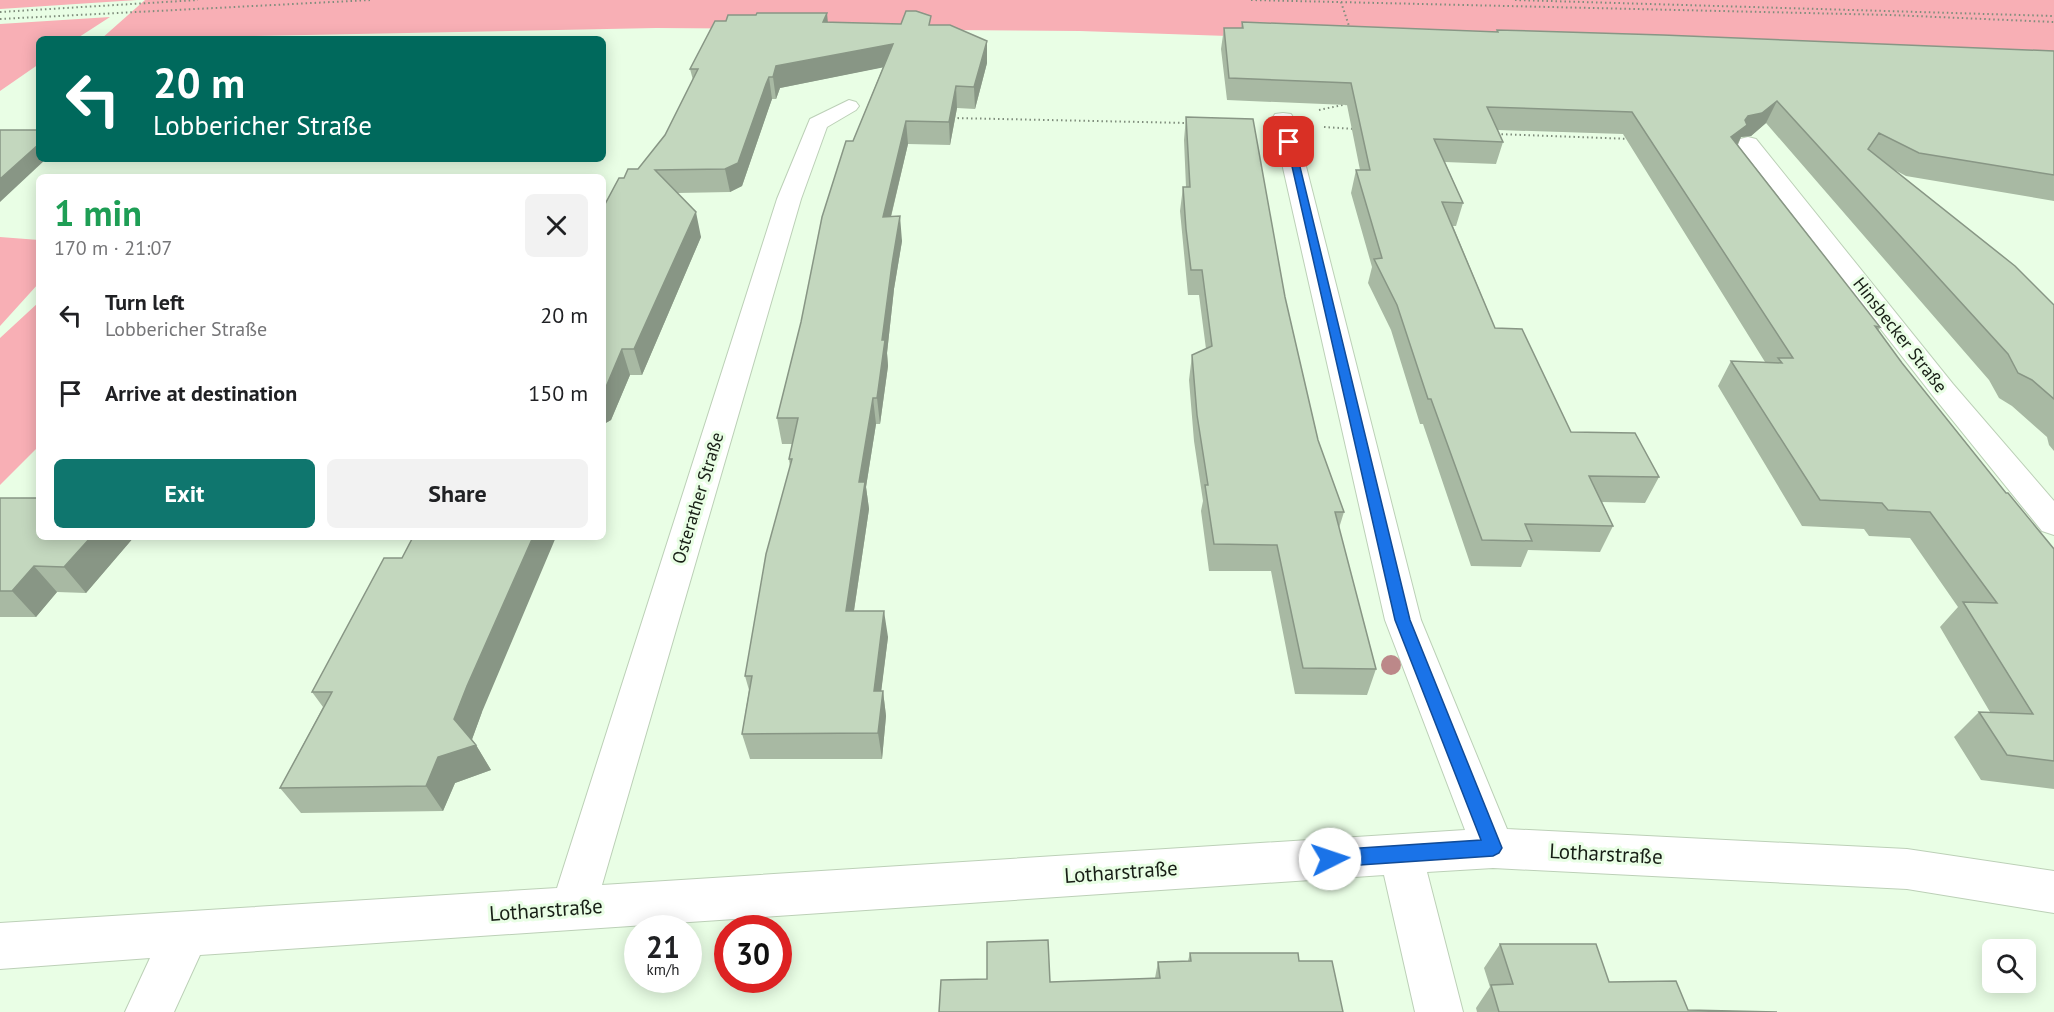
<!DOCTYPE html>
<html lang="en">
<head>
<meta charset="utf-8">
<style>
  body { margin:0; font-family:"PT Sans",sans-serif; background:#f2f2f2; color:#202124; height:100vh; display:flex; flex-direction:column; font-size:22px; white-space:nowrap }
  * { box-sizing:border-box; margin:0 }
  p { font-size:20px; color:#757577 }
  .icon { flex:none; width:33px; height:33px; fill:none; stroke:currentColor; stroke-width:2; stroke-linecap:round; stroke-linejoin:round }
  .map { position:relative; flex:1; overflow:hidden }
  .sheet { position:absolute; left:36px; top:174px; width:570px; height:366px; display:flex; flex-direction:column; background:#fff; border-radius:9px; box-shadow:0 3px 15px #0003 }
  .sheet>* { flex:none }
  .guide { position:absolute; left:36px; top:36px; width:570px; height:126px; border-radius:9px; box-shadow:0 3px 15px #0003; background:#00695c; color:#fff; overflow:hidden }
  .buttons { position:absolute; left:1982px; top:939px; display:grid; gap:12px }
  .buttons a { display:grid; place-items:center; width:54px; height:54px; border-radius:9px; background:#fff; box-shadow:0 3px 15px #0003; font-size:30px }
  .speed { position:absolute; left:624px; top:915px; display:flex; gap:12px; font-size:30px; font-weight:700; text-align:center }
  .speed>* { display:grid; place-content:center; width:78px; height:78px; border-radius:50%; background:#fff; box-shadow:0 3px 15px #0003; line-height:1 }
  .speed small { font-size:15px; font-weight:400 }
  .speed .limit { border:9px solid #d22; background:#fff; color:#111 }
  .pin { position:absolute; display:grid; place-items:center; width:51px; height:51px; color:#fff; margin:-26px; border-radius:12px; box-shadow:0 3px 9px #0006 }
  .me { position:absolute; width:66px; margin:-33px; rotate:86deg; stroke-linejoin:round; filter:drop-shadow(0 0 4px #0008) }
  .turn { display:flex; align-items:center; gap:21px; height:126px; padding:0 18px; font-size:27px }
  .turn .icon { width:78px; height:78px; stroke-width:2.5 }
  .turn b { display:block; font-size:42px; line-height:51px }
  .round { display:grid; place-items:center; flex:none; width:63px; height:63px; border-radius:9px; background:#f2f2f2 }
  .summary { display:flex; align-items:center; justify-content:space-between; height:102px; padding:0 18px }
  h1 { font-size:36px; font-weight:700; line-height:45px; color:#1e9e55 }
  .cta { display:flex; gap:12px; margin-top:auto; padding:12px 18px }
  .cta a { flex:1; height:69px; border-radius:9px; background:#0f766e; color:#fff; font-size:24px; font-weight:700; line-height:69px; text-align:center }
  .cta a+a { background:#f2f2f2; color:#202124 }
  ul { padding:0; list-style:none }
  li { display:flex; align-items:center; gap:18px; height:78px; padding:0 18px }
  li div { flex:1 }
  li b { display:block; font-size:22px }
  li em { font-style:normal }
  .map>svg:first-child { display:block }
  .green { fill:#f8afb5 }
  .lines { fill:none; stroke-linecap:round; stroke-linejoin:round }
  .minor-casing { stroke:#bcd0b7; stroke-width:2 }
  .path { stroke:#7f8d7c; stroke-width:2; stroke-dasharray:1.5 3; stroke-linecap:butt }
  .minor { fill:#fff; fill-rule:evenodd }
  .tree { fill:#bc8889 }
  .wall { fill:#a8b9a3 }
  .shaded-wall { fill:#889685 }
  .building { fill:#c3d7be; stroke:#889685; stroke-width:1.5 }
  .route { fill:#1a73e8; stroke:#114b97; stroke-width:1.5 }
  .labels { text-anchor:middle; stroke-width:6; stroke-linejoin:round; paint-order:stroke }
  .street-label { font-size:18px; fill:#181f16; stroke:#e9fee5 }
  .near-street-label { font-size:21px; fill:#181f16; stroke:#e9fee5 }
</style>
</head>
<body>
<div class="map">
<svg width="2054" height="1012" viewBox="0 0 2054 1012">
  <rect width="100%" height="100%" fill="#e9fee5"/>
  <path class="green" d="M0,0H137L0,9Z
    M145,0H2054V64L1080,31L656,28L101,39Z
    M110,17L76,39H39V64L0,91V24Z
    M0,237L39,240V283L0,326Z
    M39,302V446L0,485V338Z"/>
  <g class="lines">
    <defs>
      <path id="minor" d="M849,100L856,102L859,106L856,110L827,127L801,199L602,885L1465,830L1385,620L1272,119L1275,114L1283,113L1291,114L1294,119L1421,620L1507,829L1907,849L2054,871V913L1907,889L1493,868L1427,872L1463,1012H1415L1384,875L200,955L174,1012H125L150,958L0,969V923L557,888L777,199L810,119Z
        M1748,137L1756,139L1953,384L2054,501V535L2042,531L1933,396L1740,149L1737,144L1740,139Z"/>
    </defs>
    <use href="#minor" class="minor-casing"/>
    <path class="path" d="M1251,0L1891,15L2054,22
      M1515,0L2054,16
      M1341,2L1350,29
      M0,12L198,0
      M0,19L371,0
      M1319,110L1347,104
      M953,118L1188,123
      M1324,127L1355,129
      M1497,134L1631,139"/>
    <use href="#minor" class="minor"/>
  </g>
  <circle class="tree" cx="1391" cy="665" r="10"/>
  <path class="wall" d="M1242,22L1496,32L1497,30L1956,48L1957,47L2054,51V201L1906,176L1893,169L2054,305V451L2049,445L2047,437L2012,406L1999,398L1989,380L1766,123L1751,136L1741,137L1738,145L1880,327L1878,331L1902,363L2006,493L2054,549V789L1981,780L1954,737L1979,712H1990L1940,627L1958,607L1910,538L1869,536L1864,529L1802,526L1718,386L1731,361L1765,362L1623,134L1498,130L1503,142L1496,164L1445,162L1463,203L1456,226H1453L1495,328L1571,432L1659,477L1645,503L1602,502L1613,526L1600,552L1528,550L1521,567L1471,566L1423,424H1420L1391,330L1368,283L1372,267L1351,193L1356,170H1360L1347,105L1227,100L1221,49L1224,28H1241Z
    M828,23L932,25L987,63L975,109L957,108L950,145L908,144L891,217L902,241L894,289L887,353L888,366L880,424H876L866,487L869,509L854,611L888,637L881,691H883L886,716L882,759H750L742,734L749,690L745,676L790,467L789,459L792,444H782L777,418L853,141L883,67L780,88L776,99H772L769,107L742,186L730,192L677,193L701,237L642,375H630L611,420L604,424L624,178L638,169L665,135L693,80L690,69Z
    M1186,117L1285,297L1318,440L1344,512L1339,528L1376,669L1367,695L1295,694L1271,571H1209L1201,511L1203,501L1194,441L1189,380L1192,355L1206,349L1199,295H1188L1180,211L1183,187H1186L1184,140Z
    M0,498L39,537H134L86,593L57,592L36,617H0Z
    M402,558L482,712L472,739L476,745L491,770L455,783L443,811L301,813L280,788L323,707L312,692Z
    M1500,944L1688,1010L1777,1012H1477L1476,1008L1490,987L1484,968Z
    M1190,953L1299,961L1343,1012L987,979L1050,982L1155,978L1158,962L1188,961Z"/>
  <path class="shaded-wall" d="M827,13L829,34L823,22Z
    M987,41V63L975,109L974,87Z
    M893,44L895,65L780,88L776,99L773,77L776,66Z
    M769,77L772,99L742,186L730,192L725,169Z
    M956,86L957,108L950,145L949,122Z
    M1777,101L1766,123L1751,136L1741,137L1736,147L1731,137L1748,116Z
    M906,121L908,144L885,241L883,217Z
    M39,144V159H46L0,202V179Z
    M696,212L701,237L642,375L634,349Z
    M900,216L902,241L894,289L887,353L888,366L880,424L877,398L882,340L892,264Z
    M622,349L630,375L611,420L604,424L603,426V394Z
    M873,398L876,424L866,487L869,509L850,637L846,611L859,482Z
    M91,537H134L86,593L64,567Z
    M533,537H556L482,712L470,745L454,719L467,686Z
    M34,566L57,592L36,617L12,591Z
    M884,611L888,637L878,717L874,691Z
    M883,691L886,716L882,759L878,733Z
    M476,745L491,770L455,783L443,811L426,786L438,757Z"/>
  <path class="building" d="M906,11H916L931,16L929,25H950L987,41L974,87L956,86L949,122L906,121L883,217L900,216L892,264L882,340H885L877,398H873L859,482H865L846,611H884L874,691H883L878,733L742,734L752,676H745L766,554L792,459H789L798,418H777L801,322L822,217L846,141H853L893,44L776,66L773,77H769L766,84L738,163L725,169L655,170L696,212L634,349H622L603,394V208L619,178H624L628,169H638L665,135L698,69H690L715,21H726L728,15H756L757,13H827L823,22L901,24Z
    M1242,22L1498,32L1497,30L1663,35L2054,51V175L1919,153L1879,133L1868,149L2015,266L2054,305V399L2032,380L2018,373L2008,354L1777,101L1762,113L1748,116L1745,120L1747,125L1731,137L1880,327L1875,326L1902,363L2006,493H2008L2054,549V761L2007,755L1979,712L2033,714L1963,602L1997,603L1930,512L1888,510L1882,503L1820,500L1731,361L1782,363L1778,358H1793L1632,112L1487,107L1503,142L1434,139L1463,203L1442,202L1495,328L1522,329L1571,432L1635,433L1659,477L1589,476L1613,526L1525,524L1532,541L1482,540L1431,399H1428L1397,305L1374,259L1382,258L1356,170H1370L1351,83L1229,78L1224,28H1243Z
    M1186,117L1253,119L1285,297L1318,440L1344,512H1335L1376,669L1303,668L1277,545L1214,544L1205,485H1208L1197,415L1192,355L1212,346L1202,270H1191L1186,229L1183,187H1190Z
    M0,130H39V144L0,179Z
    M0,498H39V537H91L64,567L34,566L12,591H0Z
    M413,537H533L467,686L454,719L476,745L438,757L426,786L280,788L332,692H312L384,558H402Z
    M1048,940L1050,982L1160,978L1158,962L1191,961L1190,953H1298L1299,961H1332L1343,1012H939L941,980L987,979V942Z
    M1500,944H1596L1609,982L1676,981L1688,1010L1777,1012H1499L1491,985L1513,984Z"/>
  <path class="route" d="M1286,140L1294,142L1410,620L1502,848L1499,853L1493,856L1330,867L1324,864L1321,859L1324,853L1330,850L1481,840L1395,620Z"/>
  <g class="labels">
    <g class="street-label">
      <text transform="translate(1900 335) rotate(52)" y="6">Hinsbecker Straße</text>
      <text transform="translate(698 498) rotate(-73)" y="6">Osterather Straße</text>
    </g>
    <g class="near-street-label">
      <text transform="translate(1606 854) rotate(3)" y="7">Lotharstraße</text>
      <text transform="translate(1121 872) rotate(-4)" y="7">Lotharstraße</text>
      <text transform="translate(546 910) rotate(-4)" y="7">Lotharstraße</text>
    </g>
  </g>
</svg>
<div class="buttons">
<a><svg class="icon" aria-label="search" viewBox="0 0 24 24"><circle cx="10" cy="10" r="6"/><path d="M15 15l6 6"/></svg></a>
</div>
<div class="speed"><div>21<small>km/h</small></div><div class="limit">30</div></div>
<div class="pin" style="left:1289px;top:142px;background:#d93025"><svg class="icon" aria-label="arrive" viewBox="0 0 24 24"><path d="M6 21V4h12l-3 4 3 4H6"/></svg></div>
<svg class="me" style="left:1330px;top:859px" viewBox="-20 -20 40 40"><circle r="19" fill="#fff"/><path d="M0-13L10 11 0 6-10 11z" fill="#1a73e8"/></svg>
<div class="guide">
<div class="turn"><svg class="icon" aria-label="left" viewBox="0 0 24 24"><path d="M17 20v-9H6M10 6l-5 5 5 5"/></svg><div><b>20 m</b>Lobbericher Straße</div></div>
</div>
<section class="sheet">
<div class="summary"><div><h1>1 min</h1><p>170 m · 21:07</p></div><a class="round"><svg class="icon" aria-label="close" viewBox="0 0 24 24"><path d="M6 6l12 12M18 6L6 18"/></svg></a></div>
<ul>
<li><svg class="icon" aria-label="left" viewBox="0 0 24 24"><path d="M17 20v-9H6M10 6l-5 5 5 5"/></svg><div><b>Turn left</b><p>Lobbericher Straße</p></div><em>20 m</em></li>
<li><svg class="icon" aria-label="arrive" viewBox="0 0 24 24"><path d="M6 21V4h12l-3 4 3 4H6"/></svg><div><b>Arrive at destination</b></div><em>150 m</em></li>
</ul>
<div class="cta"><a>Exit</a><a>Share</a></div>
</section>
</div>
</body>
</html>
